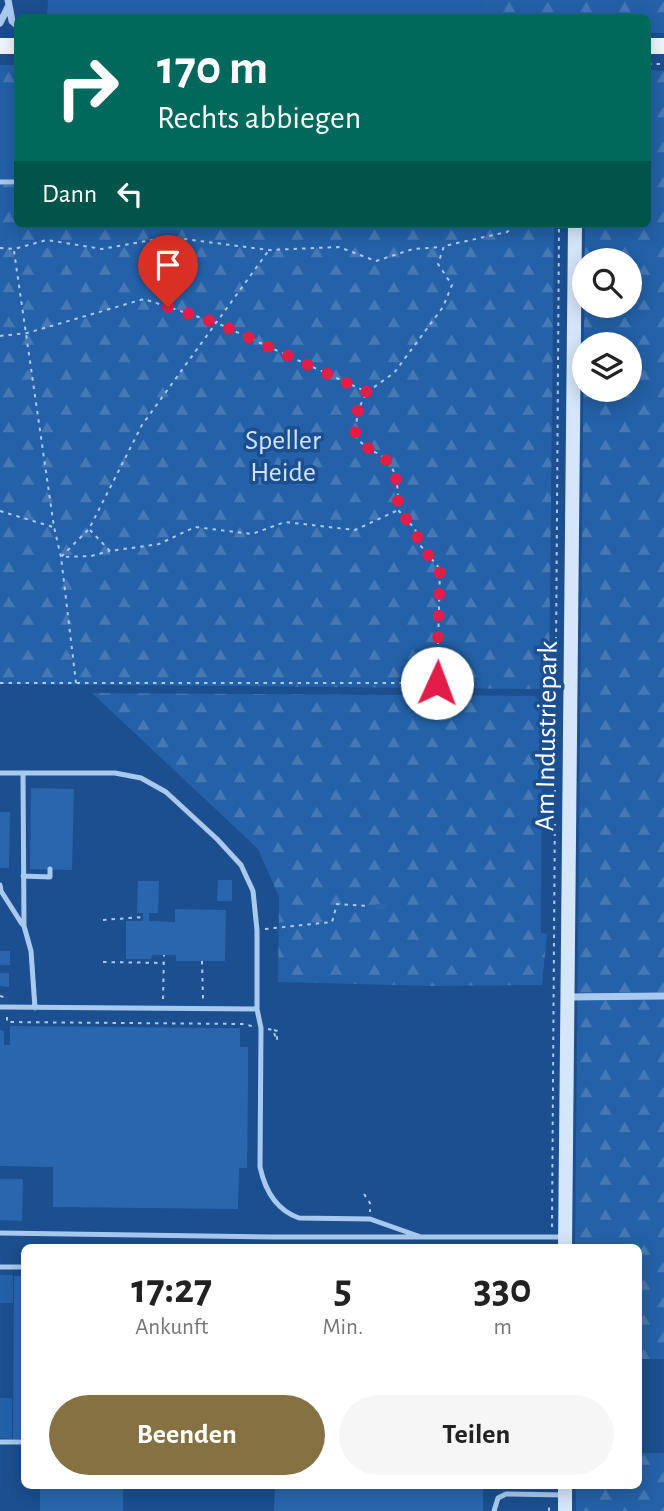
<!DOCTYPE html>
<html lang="de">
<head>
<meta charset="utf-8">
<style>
  body { margin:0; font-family:"Alegreya Sans",sans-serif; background:#f6f6f6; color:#222; height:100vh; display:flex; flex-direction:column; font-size:26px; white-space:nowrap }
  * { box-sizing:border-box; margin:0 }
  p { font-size:23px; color:#767676 }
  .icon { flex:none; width:38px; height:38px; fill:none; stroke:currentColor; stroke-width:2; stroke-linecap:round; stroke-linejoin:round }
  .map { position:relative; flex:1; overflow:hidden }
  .drawer { position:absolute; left:21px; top:1244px; width:621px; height:245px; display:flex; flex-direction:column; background:#fff; border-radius:10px; box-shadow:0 4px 18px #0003 }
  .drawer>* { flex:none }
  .guide { position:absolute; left:14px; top:14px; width:637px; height:214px; border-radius:10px; box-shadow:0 4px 18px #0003; background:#00695c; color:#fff; overflow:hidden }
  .buttons { position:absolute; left:572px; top:248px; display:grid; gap:14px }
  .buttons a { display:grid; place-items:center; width:70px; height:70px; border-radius:50%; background:#fff; box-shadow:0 4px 18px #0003; font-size:35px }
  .pin { position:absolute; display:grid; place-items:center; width:60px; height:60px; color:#fff; margin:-72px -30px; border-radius:50% 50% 50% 0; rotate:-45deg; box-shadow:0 0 7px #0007 }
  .pin .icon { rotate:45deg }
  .me { position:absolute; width:77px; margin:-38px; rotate:2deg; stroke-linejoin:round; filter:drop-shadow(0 0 5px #0008) }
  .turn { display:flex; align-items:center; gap:24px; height:147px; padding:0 28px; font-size:32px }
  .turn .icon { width:91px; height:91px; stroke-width:2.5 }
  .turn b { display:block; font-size:49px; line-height:60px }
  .then { display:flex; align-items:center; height:66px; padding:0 28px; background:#0003; gap:14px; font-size:26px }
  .eta { display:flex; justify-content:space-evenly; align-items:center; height:119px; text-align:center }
  .eta b { font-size:42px; font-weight:600; line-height:49px }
  .primary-button { display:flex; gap:14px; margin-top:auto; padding:14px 28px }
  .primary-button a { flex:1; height:80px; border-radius:42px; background:#857141; color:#fff; font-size:28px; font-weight:600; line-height:80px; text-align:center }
  .primary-button a+a { background:#f6f6f6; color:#222 }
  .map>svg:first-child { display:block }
  .green { fill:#2461a8 }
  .forest { fill:url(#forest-firs); fill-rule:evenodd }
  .building { fill:#2a66ad }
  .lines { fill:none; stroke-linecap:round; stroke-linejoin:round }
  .path { stroke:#a9c9ee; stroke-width:2; stroke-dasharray:3.5 5; stroke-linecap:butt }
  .lane { stroke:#a9c9ee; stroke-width:5 }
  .street { stroke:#a9c9ee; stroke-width:7 }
  .secondary { stroke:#d6e6fa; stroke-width:14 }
  .primary { stroke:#f0f6ff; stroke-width:16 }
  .route { stroke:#e11d48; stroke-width:12; stroke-dasharray:0 21.6 }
  .labels { text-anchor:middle; stroke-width:7; stroke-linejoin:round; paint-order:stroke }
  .park-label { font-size:28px; fill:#cfe3fa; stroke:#1b4f8f }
  .street-label { font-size:28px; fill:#fff; stroke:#1b4f8f }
</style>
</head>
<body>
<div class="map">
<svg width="664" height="1511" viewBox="0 0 664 1511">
  <defs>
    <pattern id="forest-firs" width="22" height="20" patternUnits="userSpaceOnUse" patternTransform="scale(1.75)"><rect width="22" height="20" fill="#2461a8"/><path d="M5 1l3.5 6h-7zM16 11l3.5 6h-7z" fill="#4579b5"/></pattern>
  </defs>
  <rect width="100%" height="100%" fill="#1b4f8f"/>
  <path class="green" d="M48,0H482L481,17H47Z
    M0,101H17V180H0Z
    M0,1275H13V1303H0Z
    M0,1398H12V1439L0,1438Z"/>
  <path class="forest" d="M482,0H664V33H648V18L481,17Z
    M0,65H17V101H0Z
    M648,70L664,71V1359H639V1248H575L585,224H648ZM584,261H630V306H584ZM584,345H630V390H584Z
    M0,184L17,185L18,224H554L549,689L0,684Z
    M92,693L535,696L542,705L541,933L547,934L542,985L431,986L278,982L279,897L258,849Z
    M639,1453H664V1511H576V1486H639Z"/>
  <path class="building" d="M31,788L74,789L72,870L30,869Z
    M0,812H10L9,868H0Z
    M218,880H232V901H217Z
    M138,881H159L158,913H149V921L175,922V909L226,910L225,961H176V955H152L151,959H126V921H143V913H137Z
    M376,904H387V909H376Z
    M0,951H10V965H0Z
    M0,973H9V987L0,986Z
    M10,1026L240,1028V1047H248V1085L247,1168H239L238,1209L53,1207V1167L0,1166V1030L4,1031V1045H10Z
    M0,1179H23L22,1221L0,1220Z
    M14,1276H24V1439H13Z
    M40,1486H123V1511H40Z
    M275,1486H483V1511H274Z"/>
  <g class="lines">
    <path class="path" d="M648,64H664
      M0,248L14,249L47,240L102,249L169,237L269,250L339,247L376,261L413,249L442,247
      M14,251L54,527L61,557L91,556L110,551
      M0,336L27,333L144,299L217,323L367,392L394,373L443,307L452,285L438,264L444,246L507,232L517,224
      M0,511L53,527
      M90,530L110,551L159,544L195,527L252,534L285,522L355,530L396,511
      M0,683H437L440,569L420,545L415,529L398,510C398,493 399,473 386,460C375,449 367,452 355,435L358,410L367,392
      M76,683L61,557L89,529L142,425L269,250
      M103,920L143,917
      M265,929L332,922L337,904L370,906
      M202,961L203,999
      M103,962L164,963
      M0,996L7,998
      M163,999L164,955
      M7,1017V1022L242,1024L252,1026
      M268,1029L273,1030L277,1041
      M274,1030L277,1031V1040
      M364,1194L370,1203V1212
      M552,1227L559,224
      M549,1511V1504"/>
    <path class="lane" d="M0,182H18
      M0,773H115L141,778L166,792L217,839L241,865L253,891L257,930V1009
      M23,773L24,926L31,951L35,1008
      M23,876L50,877V869
      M0,885L1,891L22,924
      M0,1007L257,1009L261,1028L260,1167C265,1190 276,1210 299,1218L370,1219L421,1237
      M0,1233L273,1237H562
      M0,1267H24
      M0,1442H24
      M494,1511L498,1498L506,1494L565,1495"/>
    <path class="street" d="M8,0L12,21L18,26
      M0,23L8,7
      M568,997L664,996"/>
    <path class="secondary" d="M565,1248L575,224
      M565,1511V1486"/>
    <path class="primary" d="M0,46H18
      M648,46H664"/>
  </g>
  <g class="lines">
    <path class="route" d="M168,307L217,323L367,392L358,410L355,435C367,452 375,449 386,460C399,473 398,493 398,510L415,529L420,545L440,569L437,683"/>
  </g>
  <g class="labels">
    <g class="park-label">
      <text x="283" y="449">Speller<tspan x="283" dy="32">Heide</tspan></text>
    </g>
    <g class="street-label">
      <text transform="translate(545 736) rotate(-89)" y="10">Am Industriepark</text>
    </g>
  </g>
</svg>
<div class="buttons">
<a><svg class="icon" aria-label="search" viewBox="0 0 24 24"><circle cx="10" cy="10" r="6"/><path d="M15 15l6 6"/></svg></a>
<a><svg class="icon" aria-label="layers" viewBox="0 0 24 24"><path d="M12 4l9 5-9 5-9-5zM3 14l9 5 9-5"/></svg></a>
</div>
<div class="pin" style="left:168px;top:307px;background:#d93025"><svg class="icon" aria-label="arrive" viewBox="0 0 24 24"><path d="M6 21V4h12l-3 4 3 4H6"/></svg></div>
<svg class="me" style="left:437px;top:683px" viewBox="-20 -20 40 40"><circle r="19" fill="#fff"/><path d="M0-13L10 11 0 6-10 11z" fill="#e11d48"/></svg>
<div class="guide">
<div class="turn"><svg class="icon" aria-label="right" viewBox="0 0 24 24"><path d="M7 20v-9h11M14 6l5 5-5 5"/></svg><div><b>170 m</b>Rechts abbiegen</div></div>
<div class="then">Dann<svg class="icon" aria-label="left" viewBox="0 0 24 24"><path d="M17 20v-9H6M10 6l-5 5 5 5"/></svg></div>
</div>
<section class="drawer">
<div class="eta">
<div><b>17:27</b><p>Ankunft</p></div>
<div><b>5</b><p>Min.</p></div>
<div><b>330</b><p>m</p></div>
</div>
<div class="primary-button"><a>Beenden</a><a>Teilen</a></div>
</section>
</div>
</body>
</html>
